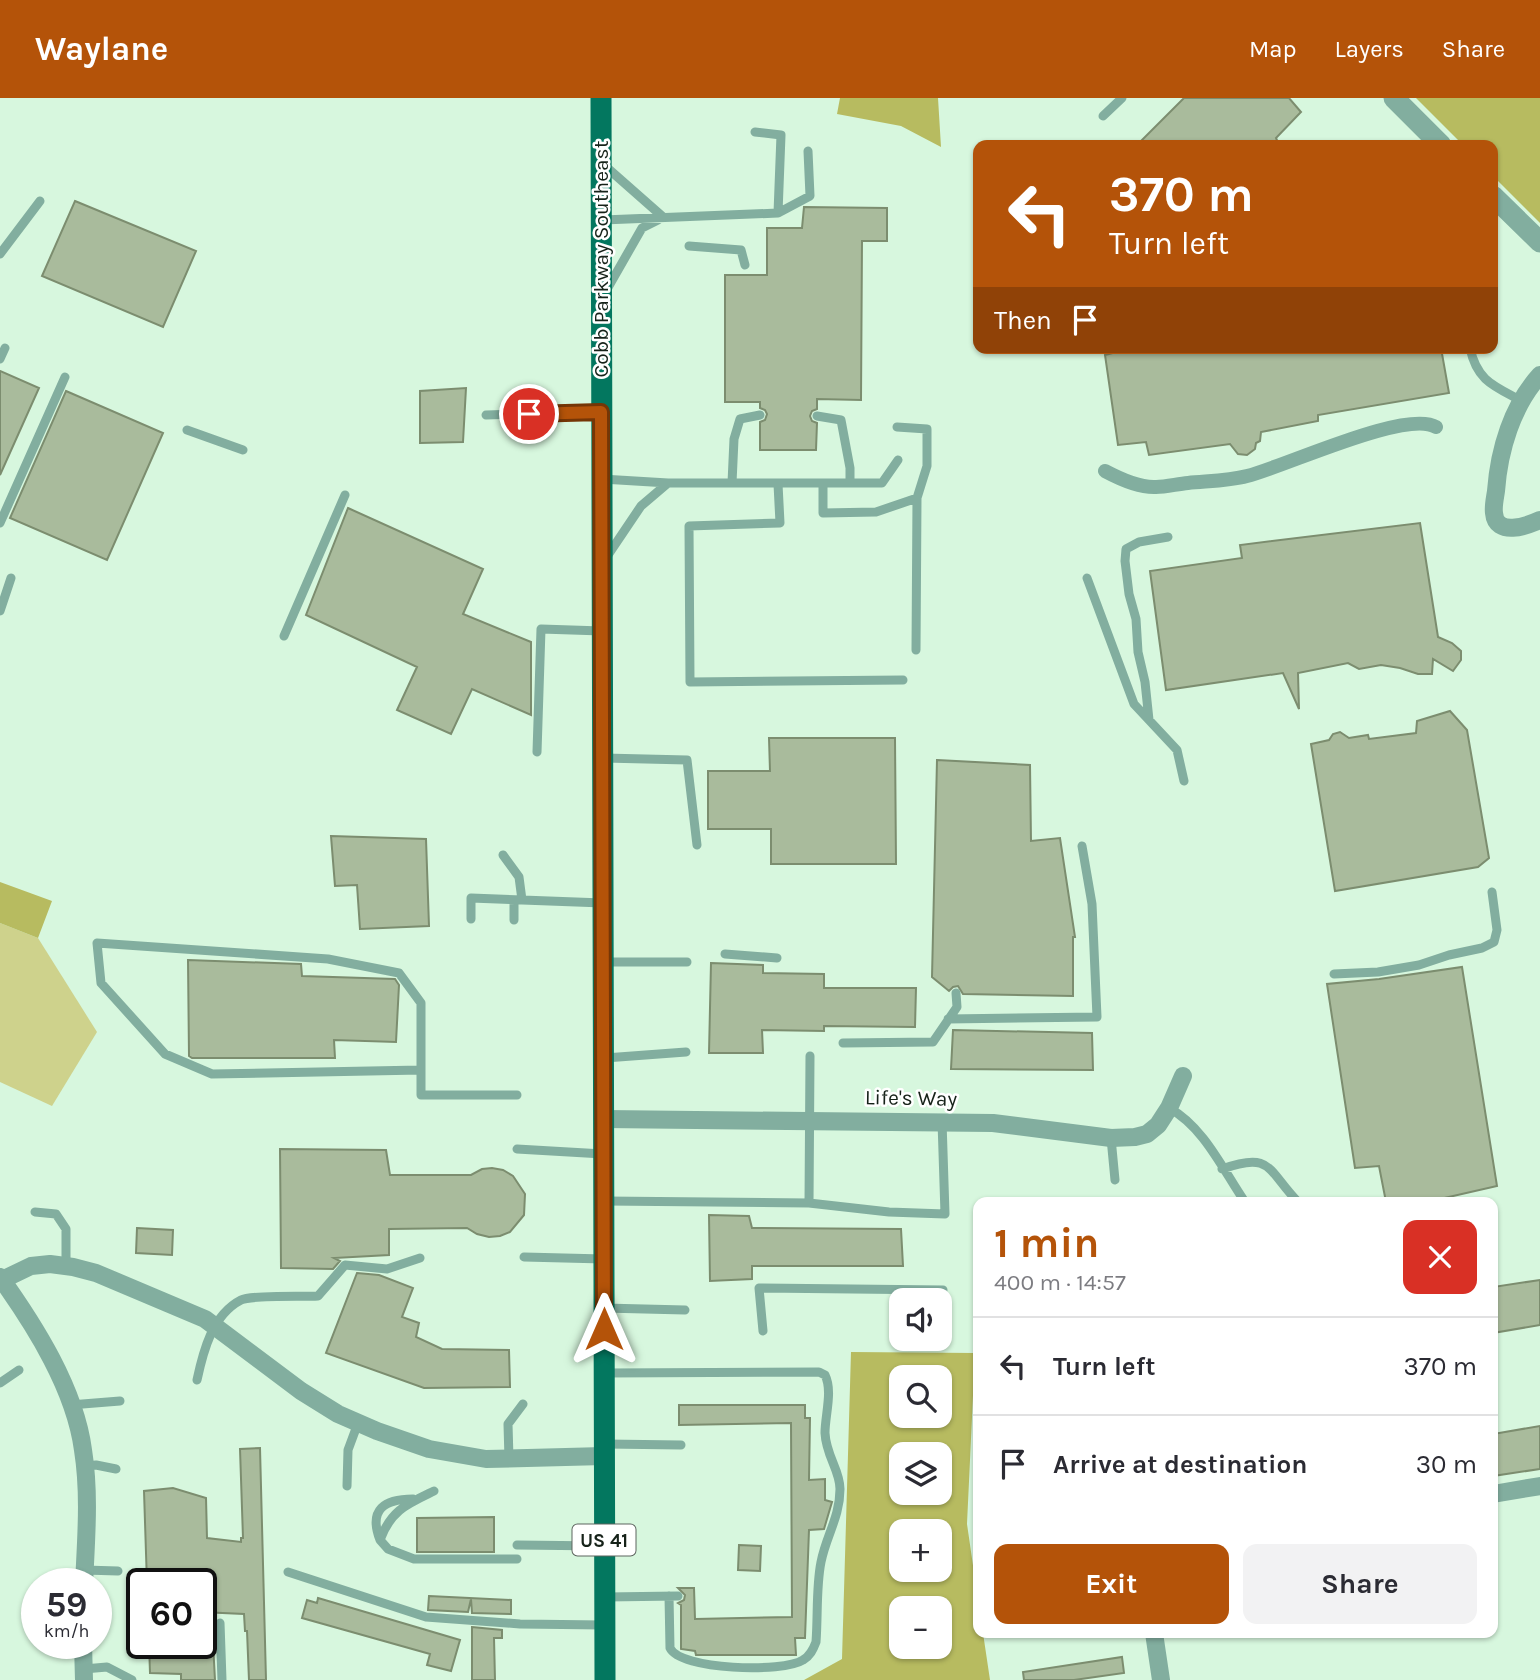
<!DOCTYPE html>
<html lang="en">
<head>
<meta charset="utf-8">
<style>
  body { margin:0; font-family:Karla,sans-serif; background:#f2f2f3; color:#2b2b33; height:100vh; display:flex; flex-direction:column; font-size:26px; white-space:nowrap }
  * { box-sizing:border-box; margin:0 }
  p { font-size:23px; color:#7c7c81 }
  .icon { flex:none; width:38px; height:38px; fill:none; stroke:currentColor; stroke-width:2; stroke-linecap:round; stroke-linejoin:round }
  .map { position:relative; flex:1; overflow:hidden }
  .drawer { position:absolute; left:973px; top:1099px; width:525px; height:441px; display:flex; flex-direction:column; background:#fff; border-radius:14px; box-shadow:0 2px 5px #0004 }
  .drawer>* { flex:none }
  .guide { position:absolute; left:973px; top:42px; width:525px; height:214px; border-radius:14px; box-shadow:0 2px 5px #0004; background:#b45309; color:#fff; overflow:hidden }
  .buttons { position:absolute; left:889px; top:1190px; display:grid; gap:14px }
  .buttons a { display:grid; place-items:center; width:63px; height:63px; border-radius:14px; background:#fff; box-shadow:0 2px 5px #0004; font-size:35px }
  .speed { position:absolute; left:21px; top:1470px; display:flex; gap:14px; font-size:35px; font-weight:700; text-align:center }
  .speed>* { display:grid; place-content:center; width:91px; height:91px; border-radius:50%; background:#fff; box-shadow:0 2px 5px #0004; line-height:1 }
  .speed small { font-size:18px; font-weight:400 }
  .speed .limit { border:4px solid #111; border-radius:10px; background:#fff; color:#111 }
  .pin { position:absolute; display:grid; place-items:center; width:60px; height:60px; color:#fff; margin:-30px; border:4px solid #fff; border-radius:50%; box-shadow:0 2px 7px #0007 }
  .me { position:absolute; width:77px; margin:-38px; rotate:0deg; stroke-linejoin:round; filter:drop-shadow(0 0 5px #0008) }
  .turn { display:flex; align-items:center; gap:24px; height:147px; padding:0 21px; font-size:32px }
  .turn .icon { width:91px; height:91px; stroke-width:2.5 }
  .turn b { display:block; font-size:49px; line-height:60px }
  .then { display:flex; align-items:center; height:66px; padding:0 21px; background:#0003; gap:14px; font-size:26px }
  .round { display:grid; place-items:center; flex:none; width:74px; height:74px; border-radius:14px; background:#f2f2f3 }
  .overview { display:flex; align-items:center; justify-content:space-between; height:119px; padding:0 21px }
  h1 { font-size:42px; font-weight:700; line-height:52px; color:#b45309 }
  .action { display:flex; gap:14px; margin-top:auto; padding:14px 21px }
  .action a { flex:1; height:80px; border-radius:14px; background:#b45309; color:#fff; font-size:28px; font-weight:700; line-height:80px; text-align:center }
  .action a+a { background:#f2f2f3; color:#2b2b33 }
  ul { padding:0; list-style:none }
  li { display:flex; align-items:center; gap:21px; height:98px; padding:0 21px; border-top:2px solid #e1e1e2 }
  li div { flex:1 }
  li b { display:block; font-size:26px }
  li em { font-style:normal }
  header { display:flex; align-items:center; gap:42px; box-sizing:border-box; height:98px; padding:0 35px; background:#b45309; color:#fff }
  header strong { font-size:33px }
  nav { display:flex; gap:38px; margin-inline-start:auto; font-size:24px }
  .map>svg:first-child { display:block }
  .green { fill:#ced28c }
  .forest { fill:#b7bb60; fill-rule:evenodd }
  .building { fill:#a9bb9c; stroke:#7c8d6f; stroke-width:2 }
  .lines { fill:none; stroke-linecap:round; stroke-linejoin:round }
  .service { stroke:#82ae9f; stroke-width:9 }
  .pedestrian { stroke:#82ae9f; stroke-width:14 }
  .minor { stroke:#82ae9f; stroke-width:18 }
  .tertiary { stroke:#82ae9f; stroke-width:21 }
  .primary { stroke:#03775f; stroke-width:21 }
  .route-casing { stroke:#753606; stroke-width:18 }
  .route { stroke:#b45309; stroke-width:12 }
  .labels { text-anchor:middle; stroke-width:5; stroke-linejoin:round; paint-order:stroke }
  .shield { fill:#fff; stroke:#5c645e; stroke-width:2 }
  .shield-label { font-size:19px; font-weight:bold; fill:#162219 }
  .street-label { font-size:21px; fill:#162219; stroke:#fff }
</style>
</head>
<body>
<header>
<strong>Waylane</strong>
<nav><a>Map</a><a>Layers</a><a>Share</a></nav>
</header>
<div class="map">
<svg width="1540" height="1582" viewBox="0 0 1540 1582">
  <rect width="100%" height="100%" fill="#d7f7de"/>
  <path class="green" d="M0,825L38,840L97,934L52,1008L0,984Z"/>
  <path class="forest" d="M840,0H938L941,49L901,28L837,16Z
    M1416,0H1540V125L1493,78V47H1463Z
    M0,784L52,803L38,840L0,825Z
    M851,1254L975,1255L967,1426L978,1502V1535H983L990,1582H804L842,1561ZM901,1279H940V1318H901ZM901,1356H940V1395H901ZM901,1433H940V1472H901ZM901,1510H940V1549H901Z"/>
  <path class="building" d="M1184,0H1289L1301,14L1276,40L1279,47H1137Z
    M75,103L196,153L163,229L42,178Z
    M804,109L887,110V143H862L861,302L817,301V311L812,313L810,318L812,323L817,325L816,352H760V324L765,322L767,316L765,312L760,310V304H725V177H767V130H802Z
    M1132,250H1441L1449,295L1318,317V323L1261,334L1260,343L1256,345L1255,351L1247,357L1238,356L1230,346L1149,357L1146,344L1118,347L1105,257Z
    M0,273L39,290L0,377Z
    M466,290L463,344L420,345V293Z
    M66,293L163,335L107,462L10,420Z
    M348,410L483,471L463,516L531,544V617L472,591L451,636L397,612L417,569L306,517Z
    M1420,425L1438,539L1452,545L1461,553V562L1453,573L1433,561L1432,576H1418L1400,570L1381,567L1359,571L1348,565L1298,575L1299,611L1283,575L1166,592L1150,473L1242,460L1240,447Z
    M1450,613L1467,632L1489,760L1478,769L1335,793L1311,646L1329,642L1333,636L1340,634L1349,640L1368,637L1369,641L1416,635L1417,623Z
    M769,640H895L896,766H771V731H708V673H770Z
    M937,662L1030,667L1031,743L1060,740L1075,839H1073V898L963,896L958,888L953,889L949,893L932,879Z
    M331,738L426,741L429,828L360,831L357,787L335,788Z
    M188,862L301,866L302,878L395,881L399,887L396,944L334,942L335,960H192L189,958Z
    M711,865L763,867V875L824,876V890H916L915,929L824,928V933L762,932L763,955H709Z
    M1462,869L1497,1088L1440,1101L1441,1104H1386L1379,1068L1355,1070L1327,886L1379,881Z
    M953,932L1092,935L1093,972L951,971Z
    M280,1051L386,1052L390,1077H471L482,1071L492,1070L503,1072L513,1078L525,1096L524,1117L510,1134L500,1138L489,1139L477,1136L467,1130L389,1131V1157L334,1160L340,1163L333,1171L281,1170Z
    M709,1117L749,1118L752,1130L901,1131L903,1168H752V1181L710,1183Z
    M137,1130L173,1132L172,1157L136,1155Z
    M357,1175L379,1177L413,1190L402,1219L419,1225L416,1239L442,1251L509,1252L510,1289L424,1290L326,1255Z
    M1540,1182V1227L1493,1235V1189Z
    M679,1307H805V1320H810L809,1382L825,1381V1402L832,1404L824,1431L809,1432L805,1540H795L796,1557H696L695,1553L681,1551V1507L678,1505L684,1502L685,1497L678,1490H694L695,1521L792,1519L791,1325L679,1327Z
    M1540,1328V1371L1493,1378V1336Z
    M260,1350L266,1582H249L247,1533H245L244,1516L201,1514V1486H147L144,1393L173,1390L206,1400L207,1440L241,1444V1440H243L240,1351Z
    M494,1419V1454H417V1420Z
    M739,1447L761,1448L760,1473L738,1472Z
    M429,1498L511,1502V1516L472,1515L471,1501L468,1514L428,1512Z
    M318,1500L460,1542L451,1573L427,1567L430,1556L302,1520L307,1502L317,1505Z
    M472,1529L502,1532V1540H494L495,1582H472Z
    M149,1545H213L215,1582H181V1576L150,1575Z
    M1122,1559L1124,1575L1074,1582H1024L1023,1574Z"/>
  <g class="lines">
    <path class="service" d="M1103,18L1122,0
      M755,34L781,37L778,115
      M604,67L663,119
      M603,122L778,115L810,98L808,53
      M689,148L741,152L745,167
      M0,156L40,103
      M606,193L642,130L658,122
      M1470,250C1477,283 1494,288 1522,303
      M0,261L5,250
      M486,317L600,314
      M817,318L841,322L850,370V385
      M897,329L927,331V368L917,400L916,552
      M187,332L243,352
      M602,381L668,385H882L898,362
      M732,385L734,341L740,321L760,317
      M778,386L780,425L689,428L690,584L903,582
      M823,386V415L876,414L917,400
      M0,425L65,279
      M608,457L641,408L668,385
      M1087,480L1134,606L1177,652L1184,683
      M0,513L11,480
      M284,538L345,397
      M1149,622L1145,584L1138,554L1136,521L1129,496L1125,463L1126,451L1139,444L1168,439
      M537,654L541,531L602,533
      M604,660L687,662L697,747
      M503,757L519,779L522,802L603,805
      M471,821V800L522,802
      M514,822V802
      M725,856L777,860
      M605,864H687
      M1334,876L1378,874L1419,867L1449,857L1482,850L1494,844L1497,832L1492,794
      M948,921L1097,919L1092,806L1082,748
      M843,945L933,944L957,909L956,895
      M810,958L809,1105L889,1114L945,1116L942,1023
      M605,960L686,954
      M421,972L212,976L165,956L101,885L97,845L328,861L399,875L421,905V997H517
      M1169,1010C1204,1029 1223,1072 1245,1104
      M1111,1040L1115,1082
      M517,1051L603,1056
      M1222,1071C1272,1053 1267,1072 1298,1104
      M605,1103L809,1105
      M35,1114L56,1116L66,1131V1168
      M524,1159L604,1161
      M604,1210L685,1212
      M763,1233L759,1190L943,1192
      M606,1275L819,1274L825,1277C833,1293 825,1317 825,1335C826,1358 840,1372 840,1391C840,1419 826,1438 821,1464C816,1489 818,1518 816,1544C813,1552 810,1558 803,1562C783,1575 680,1572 670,1550L669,1498
      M197,1282C203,1254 212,1217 241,1202C251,1197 303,1199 318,1198L345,1167L387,1171L420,1160
      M0,1285L19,1272
      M70,1307L120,1303
      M606,1346L681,1347
      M509,1361L508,1326L523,1306
      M85,1368L96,1367L116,1371
      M347,1388L348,1352L358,1325
      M434,1393C407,1406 391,1412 380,1442L388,1451L414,1461H517
      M380,1442C368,1411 385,1401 413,1401
      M517,1447L604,1448
      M84,1472L118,1473
      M288,1474L426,1519L520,1526L603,1527
      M606,1499L678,1498
      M220,1525L222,1582
      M84,1571L107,1569L132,1582"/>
    <path class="pedestrian" d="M1105,373C1120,381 1139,390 1156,389C1166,389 1177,386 1188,385C1207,383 1228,383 1247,378C1284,369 1406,311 1436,329"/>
    <path class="minor" d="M1540,277C1512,308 1499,352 1496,393C1495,400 1493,408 1494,415C1496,439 1527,428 1540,422
      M604,1021L993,1025L1111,1040L1135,1039L1147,1036L1158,1027L1169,1010L1183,978
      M0,1179C35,1228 75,1291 83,1352C90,1396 86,1442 84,1486
      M2,1182L31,1168L50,1166L73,1169L96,1175L205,1221L301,1293L338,1316L377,1333L429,1351L486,1361L604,1358
      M1493,1396L1540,1388
      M1154,1535L1161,1582
      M83,1545L84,1582"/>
    <path class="tertiary" d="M1394,0L1441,47
      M1493,98L1540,144"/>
    <path class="primary" d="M601,0L605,1582"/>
  </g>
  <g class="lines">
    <defs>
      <path id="route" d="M529,316L601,314L604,1231"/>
    </defs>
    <use href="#route" class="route-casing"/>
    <use href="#route" class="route"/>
  </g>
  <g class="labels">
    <rect class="shield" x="572.5" y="1426.5" width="63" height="31" rx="5"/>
    <g class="shield-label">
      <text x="604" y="1449">US 41</text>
    </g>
    <g class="street-label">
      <text transform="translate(601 161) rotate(-90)" y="7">Cobb Parkway Southeast</text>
      <text transform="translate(911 1000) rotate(1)" y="7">Life's Way</text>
    </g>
  </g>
</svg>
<div class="buttons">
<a><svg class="icon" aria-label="sound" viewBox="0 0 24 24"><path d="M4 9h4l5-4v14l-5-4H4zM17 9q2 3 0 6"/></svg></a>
<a><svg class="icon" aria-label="search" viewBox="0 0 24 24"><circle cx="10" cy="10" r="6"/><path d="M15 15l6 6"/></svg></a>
<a><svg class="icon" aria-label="layers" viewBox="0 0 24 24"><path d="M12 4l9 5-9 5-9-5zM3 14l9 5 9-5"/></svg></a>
<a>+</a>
<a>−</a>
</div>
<div class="speed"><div>59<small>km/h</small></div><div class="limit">60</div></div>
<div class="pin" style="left:529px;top:316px;background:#d93025"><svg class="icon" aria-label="arrive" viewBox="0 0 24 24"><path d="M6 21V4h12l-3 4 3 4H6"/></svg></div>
<svg class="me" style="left:604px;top:1231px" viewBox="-20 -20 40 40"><path d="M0-17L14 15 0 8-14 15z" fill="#b45309" stroke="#fff" stroke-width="4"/></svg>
<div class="guide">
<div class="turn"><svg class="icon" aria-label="left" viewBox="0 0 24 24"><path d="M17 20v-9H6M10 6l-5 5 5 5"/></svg><div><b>370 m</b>Turn left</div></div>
<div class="then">Then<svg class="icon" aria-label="arrive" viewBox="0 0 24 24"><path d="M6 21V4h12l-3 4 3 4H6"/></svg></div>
</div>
<section class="drawer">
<div class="overview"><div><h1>1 min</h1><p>400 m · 14:57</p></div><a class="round" style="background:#d93025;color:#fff"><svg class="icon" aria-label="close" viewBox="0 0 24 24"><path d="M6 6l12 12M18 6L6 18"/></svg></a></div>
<ul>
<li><svg class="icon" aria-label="left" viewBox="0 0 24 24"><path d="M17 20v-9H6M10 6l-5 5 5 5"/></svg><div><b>Turn left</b></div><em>370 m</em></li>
<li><svg class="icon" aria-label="arrive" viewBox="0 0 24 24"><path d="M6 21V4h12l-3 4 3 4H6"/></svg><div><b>Arrive at destination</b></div><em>30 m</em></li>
</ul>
<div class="action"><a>Exit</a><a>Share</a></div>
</section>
</div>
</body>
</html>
